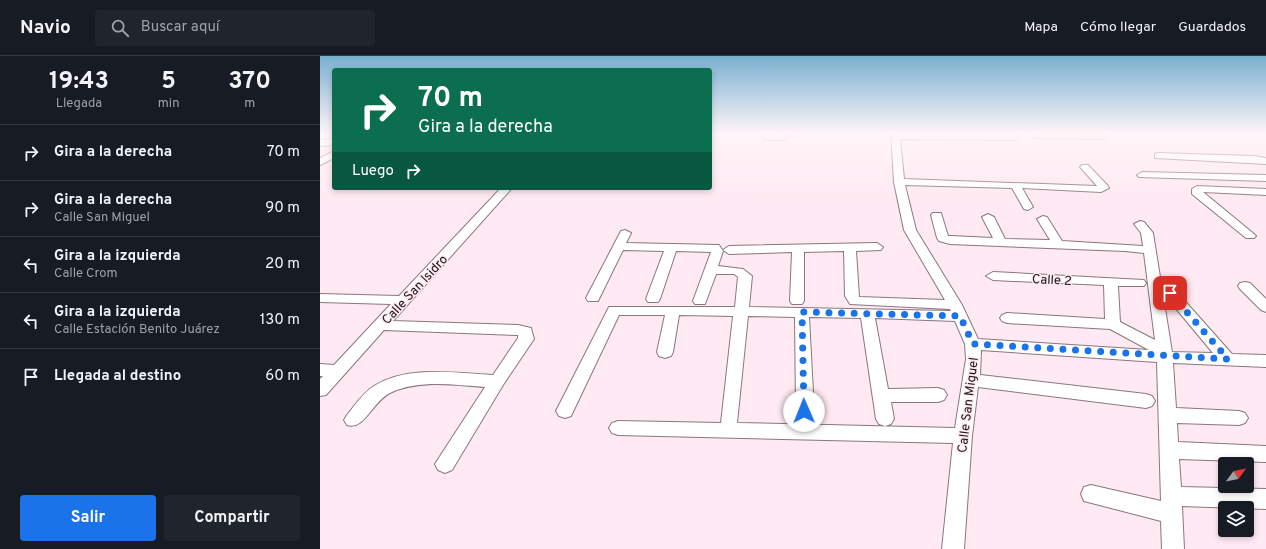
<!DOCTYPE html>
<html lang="es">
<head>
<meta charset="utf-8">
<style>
  body { margin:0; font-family:Overpass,sans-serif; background:#20242c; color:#f1f3f6; height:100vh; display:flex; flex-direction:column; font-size:15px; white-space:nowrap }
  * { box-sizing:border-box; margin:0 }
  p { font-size:13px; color:#9ea1a6 }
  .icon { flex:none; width:22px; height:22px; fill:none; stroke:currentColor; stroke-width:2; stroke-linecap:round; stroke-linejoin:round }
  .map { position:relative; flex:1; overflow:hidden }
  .details { display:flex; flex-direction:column; background:#171b24; width:320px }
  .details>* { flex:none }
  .banner { position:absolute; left:12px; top:12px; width:380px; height:122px; border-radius:4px; box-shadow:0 2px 6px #0003; background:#0b6e4f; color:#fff; overflow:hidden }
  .needle { width:26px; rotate:58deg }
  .buttons { position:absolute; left:898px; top:401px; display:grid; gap:8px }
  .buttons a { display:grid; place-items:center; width:36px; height:36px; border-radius:4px; background:#171b24; box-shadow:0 2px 6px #0003; font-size:20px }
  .pin { position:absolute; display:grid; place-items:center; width:34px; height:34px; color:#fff; margin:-17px; border-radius:8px; box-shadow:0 2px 6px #0006 }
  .me { position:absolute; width:44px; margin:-22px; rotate:359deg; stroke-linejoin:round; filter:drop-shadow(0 0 3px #0008) }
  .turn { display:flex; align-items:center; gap:14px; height:84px; padding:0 20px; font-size:18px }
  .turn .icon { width:52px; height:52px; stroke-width:2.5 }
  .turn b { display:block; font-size:28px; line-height:34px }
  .then { display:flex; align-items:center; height:38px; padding:0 20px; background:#0003; gap:8px; font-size:15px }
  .eta { display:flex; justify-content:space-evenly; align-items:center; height:68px; text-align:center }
  .eta b { font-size:24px; font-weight:700; line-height:28px }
  .button { display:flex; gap:8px; margin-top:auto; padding:8px 20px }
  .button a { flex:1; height:46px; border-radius:4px; background:#1a73e8; color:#fff; font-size:16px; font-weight:700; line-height:46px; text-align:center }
  .button a+a { background:#20242c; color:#f1f3f6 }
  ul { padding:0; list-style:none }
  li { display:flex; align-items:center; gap:12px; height:56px; padding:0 20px; border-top:1px solid #363941 }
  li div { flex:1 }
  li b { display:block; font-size:15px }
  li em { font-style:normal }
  header { display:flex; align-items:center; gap:24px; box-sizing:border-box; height:56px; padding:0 20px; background:#171b24; border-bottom:1px solid #363941 }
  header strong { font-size:19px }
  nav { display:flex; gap:22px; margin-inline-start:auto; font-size:14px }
  .search { width:280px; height:36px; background:#20242c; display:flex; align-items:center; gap:10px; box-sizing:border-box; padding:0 14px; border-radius:4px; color:#9ea1a6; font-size:15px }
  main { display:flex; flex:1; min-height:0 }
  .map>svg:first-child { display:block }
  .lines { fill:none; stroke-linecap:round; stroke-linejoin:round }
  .minor-casing { stroke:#8a767e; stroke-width:2 }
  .minor { fill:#fff; fill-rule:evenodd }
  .route { stroke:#1a73e8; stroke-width:7; stroke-dasharray:0 12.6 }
  .labels { text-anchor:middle; stroke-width:3; stroke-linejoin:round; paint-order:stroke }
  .street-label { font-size:13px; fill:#1b1417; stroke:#ffe9f2 }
</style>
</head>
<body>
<header>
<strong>Navio</strong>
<div class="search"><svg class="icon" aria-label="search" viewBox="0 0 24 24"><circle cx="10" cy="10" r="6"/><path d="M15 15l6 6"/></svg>Buscar aquí</div>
<nav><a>Mapa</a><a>Cómo llegar</a><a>Guardados</a></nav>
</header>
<main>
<section class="details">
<div class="eta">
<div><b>19:43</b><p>Llegada</p></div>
<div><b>5</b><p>min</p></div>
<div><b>370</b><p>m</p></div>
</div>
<ul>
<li><svg class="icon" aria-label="right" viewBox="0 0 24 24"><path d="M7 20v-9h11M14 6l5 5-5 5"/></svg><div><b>Gira a la derecha</b></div><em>70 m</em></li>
<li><svg class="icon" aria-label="right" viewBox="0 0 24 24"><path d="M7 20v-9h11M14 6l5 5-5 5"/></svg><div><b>Gira a la derecha</b><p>Calle San Miguel</p></div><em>90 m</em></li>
<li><svg class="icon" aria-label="left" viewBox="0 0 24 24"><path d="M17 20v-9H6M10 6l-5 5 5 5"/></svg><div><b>Gira a la izquierda</b><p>Calle Crom</p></div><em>20 m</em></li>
<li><svg class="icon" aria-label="left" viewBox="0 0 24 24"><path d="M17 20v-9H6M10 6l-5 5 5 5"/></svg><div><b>Gira a la izquierda</b><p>Calle Estación Benito Juárez</p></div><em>130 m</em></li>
<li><svg class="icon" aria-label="arrive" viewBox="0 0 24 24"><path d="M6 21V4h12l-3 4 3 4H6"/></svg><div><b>Llegada al destino</b></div><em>60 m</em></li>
</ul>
<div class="button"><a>Salir</a><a>Compartir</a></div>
</section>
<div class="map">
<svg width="946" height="493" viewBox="0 0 946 493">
  <rect width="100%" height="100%" fill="#ffe9f2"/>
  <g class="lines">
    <defs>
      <path id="minor" d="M440,77H449L451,79L469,77L465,84H446Z
        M571,77L695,78L699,81L695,84L580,83L584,123L777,130L760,111L762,109H768L788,130L789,132L781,136L702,132L713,151L708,154L704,153L692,132L585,129L596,174L642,249L658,283L829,294L790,273L687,267L682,265L680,262L682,259L687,257L785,263L784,229L673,224L666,220L673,216L824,224L826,227L824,230H798L800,266L835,284L824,197L805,195L630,188L619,185L617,182L611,159L613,157H621L628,180H631L673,182L662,161L668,158L674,161L685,183L730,184L717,163L723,160L727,161L742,185L823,190L821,177L814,168L820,165L824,166L833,177L852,296L893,297L843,237L845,234H855L912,298L946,299V311L853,307L856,352L919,355L925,357L928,362L925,367L919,369L857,367L858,386L946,390V406L859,403L861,431L946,433V453L862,450L864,493H842L841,465L764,445L761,438L764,431L771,429L841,445L837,306L661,294L660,319L826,338L832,340L835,345L832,350L826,352L658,331L652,380L644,493H622L633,387L298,379L292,377L289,372L292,367L298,365L401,367L413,260L359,259L353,296L351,300L345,302L339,300L337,296L345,259H299L251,360L245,362L239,360L236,355L289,251H415L418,221L414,218H396L385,248H375L373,245L391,196L356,195L340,243L338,246H328L326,243L344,195L303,194L278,245H268L266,242L301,175L305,174L311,177L306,187L399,189L403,195L398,210L423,213L432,220L429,251L631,255L630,253L530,248L525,240L524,195L484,196V245L482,248H472L470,245L472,196L409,198L403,194L409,190L557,187L563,191L561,194L536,195L539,241L625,244L584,174L574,126ZM428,260L475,261L476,355L479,360L485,362L491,360L494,355L489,261L541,262L556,363L559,368L565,370L571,368L574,363L571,346H618L624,344L627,339L624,334L618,332L568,333L555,262L635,265L645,288L646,303L635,372L417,367Z
        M713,77H783L787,80L783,83L716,82L713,81Z
        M14,83V89L0,90V84Z
        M14,95V102L0,109V102Z
        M838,97L934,100L946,102V108L835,102V98Z
        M822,116L946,119V125L819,121L817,119Z
        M877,130L946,133V139L883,136L934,178L936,180L934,182H926L872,138V133Z
        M181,132H192L73,265L198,269L211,272L214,283L183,329L132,414L125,417L118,414L115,408L165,331C135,329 98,323 70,337C53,345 44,375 27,369L24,364L27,359C35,349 43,337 54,330C88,309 135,317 173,319L198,282V279L64,274L6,339L0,340V323L3,320H0V308L14,309L71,248L0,246V238L79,240Z
        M925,226L930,227L946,243V256L941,254L920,233L918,230L920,227Z"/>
    </defs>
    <use href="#minor" class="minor-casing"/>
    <use href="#minor" class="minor"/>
  </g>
  <linearGradient id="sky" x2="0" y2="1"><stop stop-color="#78afd0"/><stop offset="0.53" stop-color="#fff5f9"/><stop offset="1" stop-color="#fff5f9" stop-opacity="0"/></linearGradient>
  <rect width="946" height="146" fill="url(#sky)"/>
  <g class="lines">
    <path class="route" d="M484,355L482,256L640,260L653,288L908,303L850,237"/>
  </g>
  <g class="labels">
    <g class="street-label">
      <text transform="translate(732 223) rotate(3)" y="5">Calle 2</text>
      <text transform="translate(94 233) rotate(-47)" y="5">Calle San Isidro</text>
      <text transform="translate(647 349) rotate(-83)" y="5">Calle San Miguel</text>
    </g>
  </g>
</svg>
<div class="buttons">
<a><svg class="needle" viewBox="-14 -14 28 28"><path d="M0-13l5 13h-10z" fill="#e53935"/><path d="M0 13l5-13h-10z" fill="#9ea1a6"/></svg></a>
<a><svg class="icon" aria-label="layers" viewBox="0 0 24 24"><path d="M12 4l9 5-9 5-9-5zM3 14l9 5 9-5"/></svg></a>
</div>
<div class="pin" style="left:850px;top:237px;background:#d93025"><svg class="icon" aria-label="arrive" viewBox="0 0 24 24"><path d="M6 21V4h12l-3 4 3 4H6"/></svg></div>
<svg class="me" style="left:484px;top:355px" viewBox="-20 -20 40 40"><circle r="19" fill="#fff"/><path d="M0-13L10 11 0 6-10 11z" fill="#1a73e8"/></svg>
<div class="banner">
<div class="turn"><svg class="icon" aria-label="right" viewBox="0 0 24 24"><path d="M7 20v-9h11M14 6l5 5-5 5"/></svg><div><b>70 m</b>Gira a la derecha</div></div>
<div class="then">Luego<svg class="icon" aria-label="right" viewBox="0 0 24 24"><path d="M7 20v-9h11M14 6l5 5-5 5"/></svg></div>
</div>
</div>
</main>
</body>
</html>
